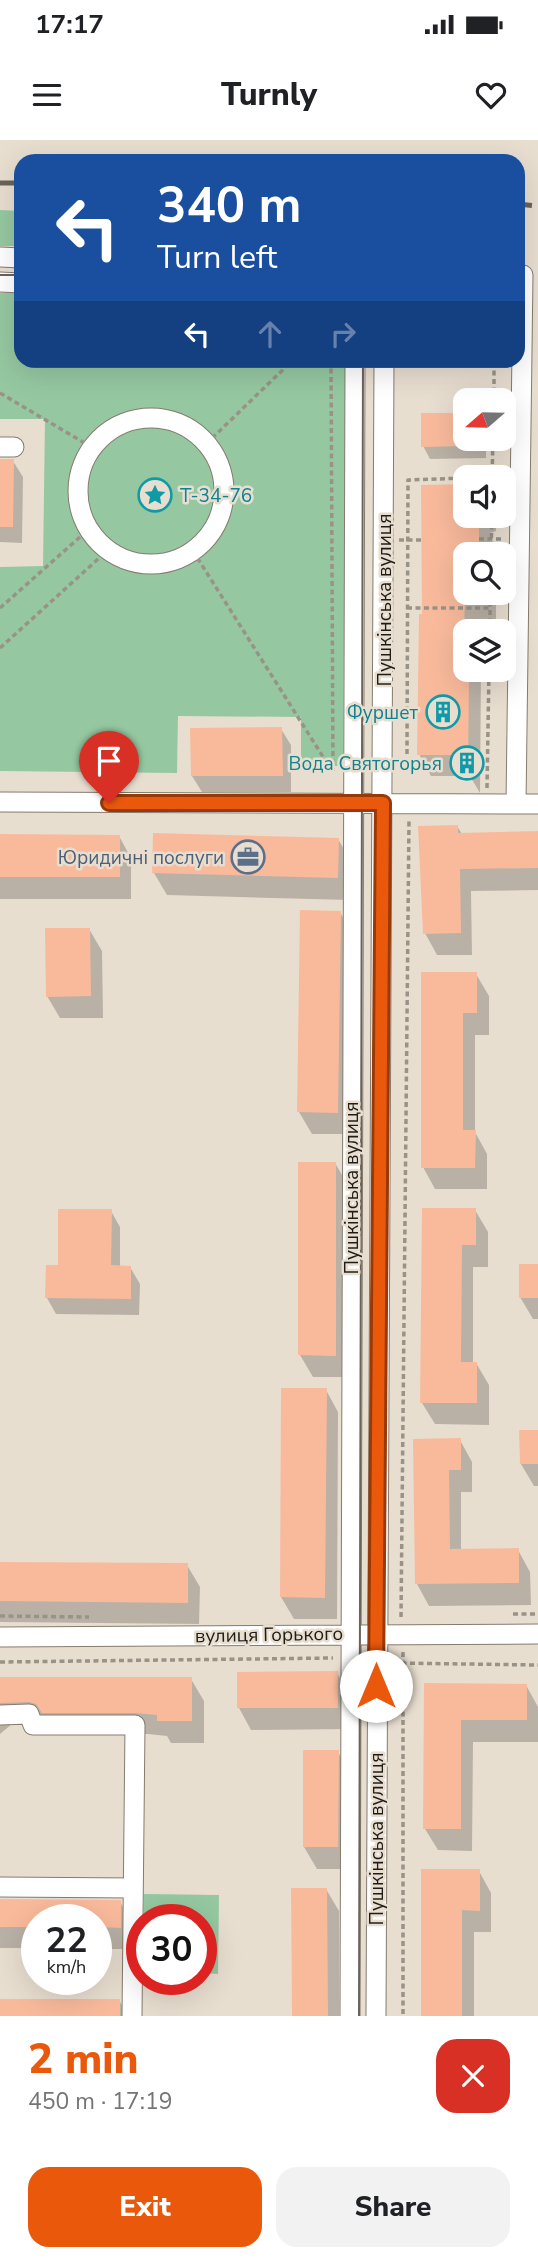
<!DOCTYPE html>
<html lang="en">
<head>
<meta charset="utf-8">
<style>
  body { margin:0; font-family:"Nunito Sans",sans-serif; background:#f2f2f2; color:#202124; height:100vh; display:flex; flex-direction:column; font-size:26px; white-space:nowrap }
  * { box-sizing:border-box; margin:0 }
  p { font-size:23px; color:#757577 }
  .icon { flex:none; width:38px; height:38px; fill:none; stroke:currentColor; stroke-width:2; stroke-linecap:round; stroke-linejoin:round }
  .map { position:relative; height:1876px; overflow:hidden }
  .panel { display:flex; flex-direction:column; background:#fff; flex:1 }
  .panel>* { flex:none }
  .banner { position:absolute; left:14px; top:14px; width:511px; height:214px; border-radius:21px; box-shadow:0 7px 28px #0002; background:#1a4fa0; color:#fff; overflow:hidden }
  .needle { width:46px; rotate:250deg }
  .tools { position:absolute; left:453px; top:248px; display:grid; gap:14px }
  .tools a { display:grid; place-items:center; width:63px; height:63px; border-radius:14px; background:#fff; box-shadow:0 7px 28px #0002; font-size:35px }
  .speed { position:absolute; left:21px; top:1764px; display:flex; gap:14px; font-size:35px; font-weight:700; text-align:center }
  .speed>* { display:grid; place-content:center; width:91px; height:91px; border-radius:50%; background:#fff; box-shadow:0 7px 28px #0002; line-height:1 }
  .speed small { font-size:18px; font-weight:400 }
  .speed .limit { border:10px solid #d22; background:#fff; color:#111 }
  .pin { position:absolute; display:grid; place-items:center; width:60px; height:60px; color:#fff; margin:-72px -30px; border-radius:50% 50% 50% 0; rotate:-45deg; box-shadow:0 0 7px #0007 }
  .pin .icon { rotate:45deg }
  .me { position:absolute; width:77px; margin:-38px; rotate:0deg; stroke-linejoin:round; filter:drop-shadow(0 0 5px #0008) }
  .turn { display:flex; align-items:center; gap:24px; height:147px; padding:0 28px; font-size:32px }
  .turn .icon { width:91px; height:91px; stroke-width:2.5 }
  .turn b { display:block; font-size:49px; line-height:60px }
  .lanes { display:flex; align-items:center; height:66px; padding:0 28px; background:#0003; justify-content:center; gap:35px; direction:ltr }
  .lanes .off { opacity:.35 }
  .round { display:grid; place-items:center; flex:none; width:74px; height:74px; border-radius:21px; background:#f2f2f2 }
  .headline { display:flex; align-items:center; justify-content:space-between; height:119px; padding:0 28px }
  h1 { font-size:42px; font-weight:800; line-height:52px; color:#ea580c }
  .primary-button { display:flex; gap:14px; margin-top:auto; padding:14px 28px }
  .primary-button a { flex:1; height:80px; border-radius:21px; background:#ea580c; color:#fff; font-size:28px; font-weight:800; line-height:80px; text-align:center }
  .primary-button a+a { background:#f2f2f2; color:#202124 }
  .status { display:flex; justify-content:space-between; align-items:center; height:49px; padding:0 35px; background:#fff; direction:ltr }
  .status svg { height:19px; fill:currentColor }
  header { display:flex; justify-content:space-between; align-items:center; height:91px; padding:0 28px; background:#fff; font-size:32px; font-weight:800 }
  .map>svg:first-child { display:block }
  .green { fill:#95c8a1 }
  .shadow { fill:#0003 }
  .building { fill:#f9ba9c }
  .lines { fill:none; stroke-linecap:round; stroke-linejoin:round }
  .minor-casing { stroke:#857b6f; stroke-width:21 }
  .path { stroke:#999287; stroke-width:3.5; stroke-dasharray:5 3.5; stroke-linecap:butt }
  .minor { stroke:#fff; stroke-width:19 }
  .tram { stroke:#69635a; stroke-width:2 }
  .rail { stroke:#69635a; stroke-width:5; stroke-dasharray:14 7; stroke-linecap:butt }
  .route-casing { stroke:#983908; stroke-width:18 }
  .route { stroke:#ea580c; stroke-width:12 }
  .labels { text-anchor:middle; stroke-width:5; stroke-linejoin:round; paint-order:stroke }
  .culture-label { font-size:19px; fill:#0d838f; stroke:#e8ded0; text-anchor:end }
  .street-label { font-size:19px; fill:#1f1b16; stroke:#e8ded0 }
  .service-label { font-size:19px; fill:#4e5e75; stroke:#e8ded0; text-anchor:end }
</style>
</head>
<body>
<div class="status"><b>17:17</b><svg viewBox="0 0 49 12"><path d="M0 12V9h3v3zM5 12V6h3v6zM10 12V3h3v9zM15 12V0h3v12zM26 1h20v11H26zM47 4h2v5h-2z"/></svg></div>
<header><svg class="icon" aria-label="menu" viewBox="0 0 24 24"><path d="M4 6h16M4 12h16M4 18h16"/></svg>Turnly<svg class="icon" aria-label="heart" viewBox="0 0 24 24"><path d="M12 20l-8-8c-3-5 5-10 8-4 3-6 11-1 8 4z"/></svg></header>
<div class="map">
<svg width="538" height="1876" viewBox="0 0 538 1876">
  <rect width="100%" height="100%" fill="#e8ded0"/>
  <path class="green" d="M0,70L21,71V106H0Z
    M0,153H21V220L346,221L343,626H301V577L178,576L177,633L0,631V427L43,426L45,279H0Z
    M144,1754L219,1755L218,1834L201,1833V1780H144Z"/>
  <path class="shadow" d="M464,220H488L489,225L468,227Z
    M466,299H486V318L430,319L423,306Z
    M0,320L13,321L23,337L22,403L0,402Z
    M466,376H496V391L490,393V415H466V453H496V480H476V492H466V530H481L480,653L470,636H431L419,614L423,476Z
    M281,589L291,605V652H202L192,636Z
    M457,686L462,694L538,693V750L471,751L472,815H437L425,793Z
    M0,696H119L131,718V759H0Z
    M338,699L351,721L350,760L167,755L154,733Z
    M340,772L352,794L350,994H312L299,972Z
    M89,789L102,811L103,878H60L47,856Z
    M423,833L476,834L489,856V895H475V992L487,1014V1049H435L423,1027Z
    M335,1023L348,1045V1237H313L300,1215Z
    M423,1070H475L488,1092V1127H473V1223H476L489,1245V1285L435,1284L422,1263Z
    M111,1071L120,1087V1127H130L140,1144L139,1175L56,1174L47,1158L59,1127Z
    M538,1126V1179H533L520,1157Z
    M326,1250L338,1272L337,1479H294L281,1457Z
    M538,1292V1346H534L521,1324Z
    M415,1300H460L472,1322V1352H461V1411L518,1410L530,1432L531,1465L429,1466L417,1444Z
    M0,1423L187,1425L200,1447L199,1484L0,1482Z
    M337,1533L350,1555V1589L251,1590L239,1568Z
    M0,1538L191,1539L204,1561V1603H171L167,1596L148,1594H56L42,1583L12,1584L0,1594Z
    M426,1545H526L538,1567V1602H473L472,1711L438,1710L425,1689Z
    M338,1612L350,1634V1729H317L304,1707Z
    M423,1731H479L491,1753V1792H474V1876H422Z
    M326,1749L339,1771V1876H294Z
    M0,1761L120,1762L133,1784L132,1809H96V1780H37V1808H0Z
    M119,1860L128,1876H0V1861Z"/>
  <path class="building" d="M421,273H466V306L421,307Z
    M0,319H14L13,387H0Z
    M466,344V376H479V415H466L464,496L466,530H469L468,636L456,615H417L419,474H422L421,345Z
    M282,587L283,636H191L190,588Z
    M458,685V693L538,691V728L460,729L461,793L423,794L418,686Z
    M153,693L339,698L338,738L152,733Z
    M0,694L120,695V737H0Z
    M300,770L341,771L338,973L297,972Z
    M45,788H90L91,856L46,857Z
    M421,832H477V873H463V990H476L475,1028H421Z
    M298,1022H336V1216L298,1215Z
    M422,1068H476V1105H462L461,1222H477V1263H420Z
    M58,1069H112L111,1125L131,1126V1159L45,1158L46,1125H58Z
    M519,1124H538V1158H519Z
    M281,1248H327L325,1458L280,1457Z
    M519,1290H538V1324H520Z
    M461,1298V1330H449L450,1409L519,1408V1443L415,1444L413,1299Z
    M0,1422L188,1423V1463L0,1461Z
    M338,1531V1568H237V1532Z
    M0,1537H192V1581H157V1575L135,1573H42L36,1564L29,1562L0,1563Z
    M424,1543L527,1544V1580H461V1689H423Z
    M303,1610H339L338,1707H303Z
    M421,1729H480V1771L462,1770V1876H421Z
    M291,1748H327L328,1876H292Z
    M0,1759L121,1760V1788L96,1787V1780H37V1787H0Z
    M0,1859H120V1876H0Z"/>
  <g class="lines">
    <defs>
      <path id="minor" d="M0,117L21,118
        M0,142L21,143
        M78 351a73 73 0 1 1 146 0a73 73 0 1 1-146 0Z
        M0,307H14
        M0,662L538,664
        M516,664L523,135H518
        M0,1497L538,1494
        M0,1575L29,1574L33,1585H135L132,1876
        M0,1747L133,1748
        M350,1876L355,220
        M376,1876L384,220"/>
    </defs>
    <use href="#minor" class="minor-casing"/>
    <path class="path" d="M331,220L333,631
      M0,253L93,308
      M494,261V220
      M206,304L293,220
      M489,338H492L493,299
      M479,399H504
      M399,400H421
      M193,411L332,631
      M491,415L492,376
      M0,468L89,389
      M407,468H490
      M490,492V453
      M0,508L108,410
      M407,614L408,340L466,338
      M487,648L489,530
      M513,1474H538
      M0,1476L89,1477
      M401,1477L409,680
      M403,1512V1876
      M0,1522L333,1518
      M393,1523L538,1525"/>
    <use href="#minor" class="minor"/>
    <path class="tram" d="M0,135H21
      M359,1876L363,220"/>
    <path class="rail" d="M0,43H21
      M518,64L538,66"/>
  </g>
  <g class="lines">
    <defs>
      <path id="route" d="M109,663H383L376,1546"/>
    </defs>
    <use href="#route" class="route-casing"/>
    <use href="#route" class="route"/>
  </g>
  <defs>
    <symbol id="sight-ring" viewBox="-11 -11 22 22"><circle r="9.5" fill="#e8ded0" stroke="#0f9aa8" stroke-width="1.5"/><path d="M0-6L1.8-2.2L6-1.7L2.9 1.2L3.7 5.4L0 3.3L-3.7 5.4L-2.9 1.2L-6-1.7L-1.8-2.2Z" fill="#0f9aa8"/></symbol>
    <symbol id="building-ring" viewBox="-11 -11 22 22"><circle r="9.5" fill="#e8ded0" stroke="#0f9aa8" stroke-width="1.5"/><path d="M-4-6H4V6H1V3H-1V6H-4ZM-2.5-4.3h1.7v1.8h-1.7ZM.8-4.3h1.7v1.8H.8ZM-2.5-1h1.7V.8h-1.7ZM.8-1h1.7V.8H.8Z" fill="#0f9aa8"/></symbol>
    <symbol id="office-ring" viewBox="-11 -11 22 22"><circle r="9.5" fill="#e8ded0" stroke="#5c6f8a" stroke-width="1.5"/><path d="M-6-3h4V-5.5h4V-3h4V5H-6ZM-1-4.5V-3h2v-1.5ZM-6 0V1H6V0Z" fill="#5c6f8a"/></symbol>
  </defs>
  <g fill-rule="evenodd">
    <use href="#sight-ring" x="136" y="336" width="38" height="38"/>
    <use href="#building-ring" x="424" y="553" width="38" height="38"/>
    <use href="#building-ring" x="448" y="604" width="38" height="38"/>
    <use href="#office-ring" x="229" y="698" width="38" height="38"/>
  </g>
  <g class="labels">
    <g class="culture-label">
      <text x="180" y="362" text-anchor="start">Т-34-76</text>
      <text x="418" y="579">Фуршет</text>
      <text x="442" y="630">Вода Святогорья</text>
    </g>
    <g class="street-label">
      <text transform="translate(384 460) rotate(-90)" y="7">Пушкінська вулиця</text>
      <text transform="translate(351 1048) rotate(-90)" y="7">Пушкінська вулиця</text>
      <text transform="translate(269 1494) rotate(-1)" y="7">вулиця Горького</text>
      <text transform="translate(376 1699) rotate(-90)" y="7">Пушкінська вулиця</text>
    </g>
    <g class="service-label">
      <text x="224" y="724">Юридичні послуги</text>
    </g>
  </g>
</svg>
<div class="tools">
<a><svg class="needle" viewBox="-14 -14 28 28"><path d="M0-13l5 13h-10z" fill="#e53935"/><path d="M0 13l5-13h-10z" fill="#757577"/></svg></a>
<a><svg class="icon" aria-label="sound" viewBox="0 0 24 24"><path d="M4 9h4l5-4v14l-5-4H4zM17 9q2 3 0 6"/></svg></a>
<a><svg class="icon" aria-label="search" viewBox="0 0 24 24"><circle cx="10" cy="10" r="6"/><path d="M15 15l6 6"/></svg></a>
<a><svg class="icon" aria-label="layers" viewBox="0 0 24 24"><path d="M12 4l9 5-9 5-9-5zM3 14l9 5 9-5"/></svg></a>
</div>
<div class="speed"><div>22<small>km/h</small></div><div class="limit">30</div></div>
<div class="pin" style="left:109px;top:663px;background:#d93025"><svg class="icon" aria-label="arrive" viewBox="0 0 24 24"><path d="M6 21V4h12l-3 4 3 4H6"/></svg></div>
<svg class="me" style="left:376px;top:1546px" viewBox="-20 -20 40 40"><circle r="19" fill="#fff"/><path d="M0-13L10 11 0 6-10 11z" fill="#ea580c"/></svg>
<div class="banner">
<div class="turn"><svg class="icon" aria-label="left" viewBox="0 0 24 24"><path d="M17 20v-9H6M10 6l-5 5 5 5"/></svg><div><b>340 m</b>Turn left</div></div>
<div class="lanes"><svg class="icon" aria-label="left" viewBox="0 0 24 24"><path d="M17 20v-9H6M10 6l-5 5 5 5"/></svg><svg class="icon off" aria-label="ahead" viewBox="0 0 24 24"><path d="M12 20V5M6 11l6-6 6 6"/></svg><svg class="icon off" aria-label="right" viewBox="0 0 24 24"><path d="M7 20v-9h11M14 6l5 5-5 5"/></svg></div>
</div>
</div>
<section class="panel">
<div class="headline"><div><h1>2 min</h1><p>450 m · 17:19</p></div><a class="round" style="background:#d93025;color:#fff"><svg class="icon" aria-label="close" viewBox="0 0 24 24"><path d="M6 6l12 12M18 6L6 18"/></svg></a></div>
<div class="primary-button"><a>Exit</a><a>Share</a></div>
</section>
</body>
</html>
